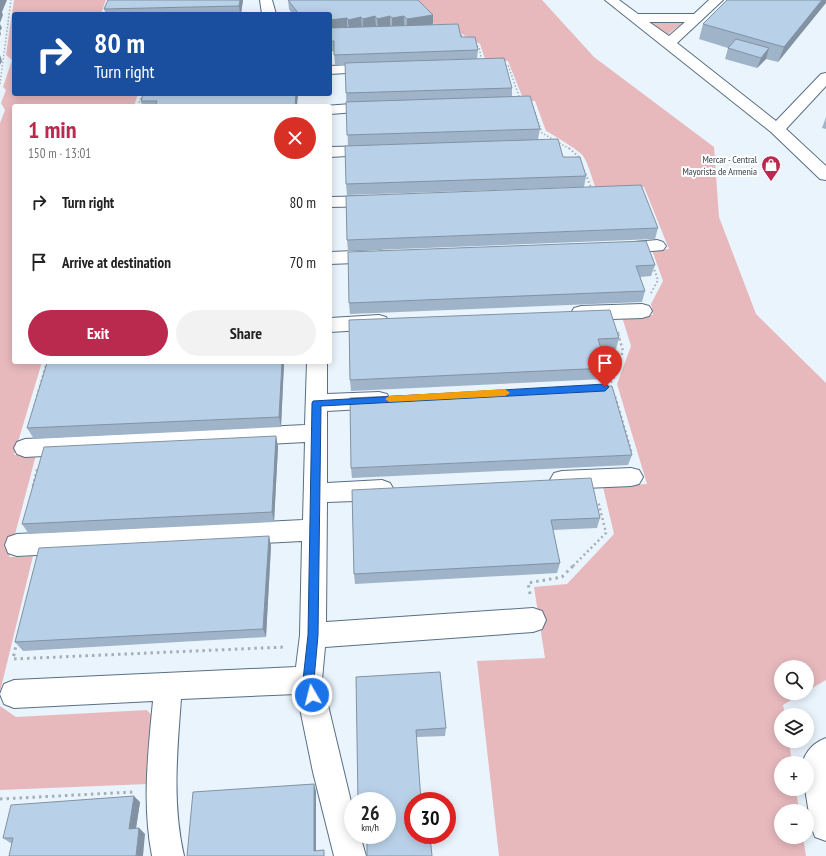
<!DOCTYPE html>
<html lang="en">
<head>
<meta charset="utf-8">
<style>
  body { margin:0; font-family:"PT Sans Narrow",sans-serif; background:#f2f2f2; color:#222; height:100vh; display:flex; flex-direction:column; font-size:15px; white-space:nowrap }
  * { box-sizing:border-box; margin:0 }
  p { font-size:13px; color:#767676 }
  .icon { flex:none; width:22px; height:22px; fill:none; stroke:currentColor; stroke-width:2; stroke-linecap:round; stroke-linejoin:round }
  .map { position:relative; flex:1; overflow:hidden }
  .side { position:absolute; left:12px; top:104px; width:320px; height:260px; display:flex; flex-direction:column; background:#fff; border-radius:4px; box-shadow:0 2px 10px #0003 }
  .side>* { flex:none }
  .guide { position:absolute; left:12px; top:12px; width:320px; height:84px; border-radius:4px; box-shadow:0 2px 10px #0003; background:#1a4fa0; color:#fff; overflow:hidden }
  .buttons { position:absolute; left:774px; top:660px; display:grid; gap:8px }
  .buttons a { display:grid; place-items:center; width:40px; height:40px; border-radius:50%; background:#fff; box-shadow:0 2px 10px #0003; font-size:20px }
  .speed { position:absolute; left:344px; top:792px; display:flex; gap:8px; font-size:20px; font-weight:700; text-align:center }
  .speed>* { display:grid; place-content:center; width:52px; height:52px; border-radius:50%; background:#fff; box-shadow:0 2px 10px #0003; line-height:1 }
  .speed small { font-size:10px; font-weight:400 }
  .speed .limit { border:6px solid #d22; background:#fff; color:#111 }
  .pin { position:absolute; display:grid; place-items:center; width:34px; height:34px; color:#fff; margin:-41px -17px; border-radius:50% 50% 50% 0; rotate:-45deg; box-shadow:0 0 4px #0007 }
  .pin .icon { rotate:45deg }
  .me { position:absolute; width:44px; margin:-22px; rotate:352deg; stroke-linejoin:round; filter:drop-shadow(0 0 3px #0008) }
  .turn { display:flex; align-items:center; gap:14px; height:84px; padding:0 16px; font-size:18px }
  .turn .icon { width:52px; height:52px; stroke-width:2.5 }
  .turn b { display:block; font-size:28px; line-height:34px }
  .round { display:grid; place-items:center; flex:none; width:42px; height:42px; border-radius:21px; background:#f2f2f2 }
  .summary { display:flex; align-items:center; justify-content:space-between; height:68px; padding:0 16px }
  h1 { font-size:24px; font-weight:700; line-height:30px; color:#ba294e }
  .cta { display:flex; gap:8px; margin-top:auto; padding:8px 16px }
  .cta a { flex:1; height:46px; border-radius:24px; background:#ba294e; color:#fff; font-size:16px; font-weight:700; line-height:46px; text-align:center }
  .cta a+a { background:#f2f2f2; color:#222 }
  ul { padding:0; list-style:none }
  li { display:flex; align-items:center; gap:12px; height:60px; padding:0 16px }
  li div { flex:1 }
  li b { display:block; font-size:15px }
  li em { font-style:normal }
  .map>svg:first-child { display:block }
  .green { fill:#e7b9bd }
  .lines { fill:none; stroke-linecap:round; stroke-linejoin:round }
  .minor-casing { stroke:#596f83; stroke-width:2 }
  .path-far3 { stroke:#a5afb8; stroke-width:1.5; stroke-dasharray:1.5 2; stroke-linecap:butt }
  .path-far2 { stroke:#a5afb8; stroke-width:2; stroke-dasharray:1.5 2.5; stroke-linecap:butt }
  .path-far1 { stroke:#a5afb8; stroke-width:2.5; stroke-dasharray:2 3; stroke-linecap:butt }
  .path { stroke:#a5afb8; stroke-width:3; stroke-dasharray:2.5 4; stroke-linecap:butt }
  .minor { fill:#fff; fill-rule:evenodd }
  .wall { fill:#9fb4c8 }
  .shaded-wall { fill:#8292a2 }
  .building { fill:#b9d1e8; stroke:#8292a2 }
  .route { fill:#1a73e8; stroke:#114b97 }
  .slow { fill:#f59e0b }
  .labels { text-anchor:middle; stroke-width:4; stroke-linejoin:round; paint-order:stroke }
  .far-poi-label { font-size:10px; fill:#333d46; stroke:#fff; text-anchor:end }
</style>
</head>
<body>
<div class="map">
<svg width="826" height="856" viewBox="0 0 826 856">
  <rect width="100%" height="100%" fill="#eaf4fd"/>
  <path class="green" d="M14,0H106L101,14H14V94H138L134,106H14V362H42L14,455H36L9,557L33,556L0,692V123L5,110L1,103L6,90L3,87L12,60L6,55Z
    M413,0H542L594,57L714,147L719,217L756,314L826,383V680L807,691V667H781V693H803L783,705L785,715H781V741H789L792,763H781V789H796L799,811H781V837H803L806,856H499L477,661L545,658L534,587L567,584L614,534L603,487L647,484L617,384L631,346L622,317L653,315L651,304L663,281L652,250L669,249L644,187L596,189C592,179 589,165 583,156C579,150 553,135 546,131L535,101H524L508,61L486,62L480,44L453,29L440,31Z
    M685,21L667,35L650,22Z
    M0,706L16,717L147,710L153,717L148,784L0,790Z"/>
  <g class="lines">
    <defs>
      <path id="minor" d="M260,0H272L276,14H262Z
        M605,0H619L638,14H694L709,0H723L677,43L776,121L821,74L826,73V86L786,129L826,166V180L820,179L771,132ZM649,22H685L669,36Z
        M375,64L380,65L382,68L380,71L330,74V66Z
        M377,102L382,104L385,107L382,110L330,114V106H325Z
        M375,146L381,148L383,151L381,154L330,157V147Z
        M377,196L383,197L386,201L383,205L377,206L330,207V197Z
        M657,240L663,242L666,246L663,250L619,254L613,252L610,248L613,244Z
        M379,250L385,252L388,256L385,260L379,262L330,264V252Z
        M642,304L649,306L652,311L649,316L642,318L581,320L574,318L571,313L574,308L581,306Z
        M379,315L386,317L389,322L386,327L379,329L330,332V318Z
        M307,362H327V394L379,392L387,394L390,400L387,406L379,408L327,411V483L382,480L390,483L394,490L390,497L382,500L327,502L326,622L533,608L542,611L546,620L542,629L533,632L325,647L322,680L353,810V835H360L366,856H334L313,772L297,694L181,699C177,752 172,804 184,856H152C142,804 148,753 153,701L14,708L4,704L0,694L4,684L14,680L296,667L300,635L302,541L17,556L8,553L5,545L8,537L17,534L303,520L305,442L25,457L17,454L14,448L17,442L25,439L305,425Z
        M631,468L639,470L643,477L639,484L631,486L562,489L554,487L550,480L554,473L562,471Z
        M826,738V841L815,837L811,826L805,789H807V763H802C807,750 813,743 826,738Z"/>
    </defs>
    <use href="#minor" class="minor-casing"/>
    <path class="path-far3" d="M458,33L467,39
      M474,44L479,47L482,62
      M505,65H508L520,99
      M0,84L11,0
      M138,106L142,94
      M535,112L542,133L570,149"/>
    <path class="path-far2" d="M569,148L580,158
      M584,170L592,190
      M651,293L658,280L653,266
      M618,332L619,334"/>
    <path class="path-far1" d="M607,389L605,387L613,380L623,351L618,333
      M612,393L615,396L632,454
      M33,411L47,362
      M33,486L37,469
      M573,566L606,533L598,501"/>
    <path class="path" d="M530,594L528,583L562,577L574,565
      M17,641L13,659L285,647
      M0,799L133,792"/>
    <use href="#minor" class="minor"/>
  </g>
  <path class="wall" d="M108,0H243L241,13H249V14H106L104,9Z
    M288,0H418L433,15V25L461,37L478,50L477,59L512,88V96L540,129L538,139L563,157L586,176L584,187L347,195L346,184L348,146L345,65H335L334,51L330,52V14H292L289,9Z
    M826,0L778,62L766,59L757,68L725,59L728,48L699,39L703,24Z
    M143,94L297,106H142L141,101Z
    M826,117V129L822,128Z
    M658,228L655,239L348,251L347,240Z
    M348,252L655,265L651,276L640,277L645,291L642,302L350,314L349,303Z
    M349,320L619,338L616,349H601L607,368L604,379L351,391L350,380Z
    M63,362H284L281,427L34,439L27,428Z
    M276,436L278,447L274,522L29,534L22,524Z
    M632,455L628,465L352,478L351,468Z
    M352,490L600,518L597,528L553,530L560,563L557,573L355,584L354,574Z
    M269,536L271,546L266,637L23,651L15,642Z
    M356,677L446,728L445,736L417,737L387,835Z
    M140,802L136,828H139L145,834L12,844L3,838Z"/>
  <path class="shaded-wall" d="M0,0H7L2,12L3,15L0,23Z
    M240,0H243L241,14H240L239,6Z
    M822,0H826V3L778,62L784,47Z
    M433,15V25L407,29V19Z
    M375,16L376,27L363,29V19Z
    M390,16V26L378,29L377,19Z
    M404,16V26L392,29V18Z
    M361,17L362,28L349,30L348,20Z
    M347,18V28L330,30V20Z
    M0,24L2,28L0,31L1,34L0,36Z
    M769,48L766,59L757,68L761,58Z
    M0,55L2,61L0,65Z
    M296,94H298L297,106H295Z
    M282,362H284V364L281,427L279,417Z
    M276,436L278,447L274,522L272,512Z
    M269,536L271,546L266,637L263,629Z
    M314,784L316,791V856L314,851Z
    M134,796L140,802L135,835L129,829Z
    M139,828L145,834L143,856H136Z"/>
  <path class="building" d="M108,0H240L239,6L104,9Z
    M288,0H418L433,15L407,19L404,16L392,18L390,16L377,19L375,16L363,19L361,17L348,20L347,18L330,20V14H299Z
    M727,0H822L784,47L703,24Z
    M249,13V14H195Z
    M458,24L461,37H475L478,50L334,55V41H330V28Z
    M736,39L769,48L761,58L728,48Z
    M504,58L512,88L346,93L345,63Z
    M143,94H296L295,106H155L157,101H141Z
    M530,96L540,129L347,135L346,102Z
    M558,139L563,157H580L586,176L346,184L345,146Z
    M641,185L658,228L347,240L346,196Z
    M646,241L655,265L636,266L645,291L349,303L348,252Z
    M610,310L619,338L598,339L607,368L350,380L349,320Z
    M63,362H282L279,417L27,428L47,363Z
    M612,386L632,455L351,468L350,398Z
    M276,436L272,512L22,524L44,447Z
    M591,478L600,518L551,520L560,563L354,574L352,490Z
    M269,536L263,629L15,642L39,548Z
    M440,672L446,728L416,730L421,801H413V835H430L432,856H367V835H387V801H358L356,677Z
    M314,784V851L324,850V856H187L193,792Z
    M134,796L129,829L139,828L136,856H9L13,838H3L11,805Z"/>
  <path class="route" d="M605,384L609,387L605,391L321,406L318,635L314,680L317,695L316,699L312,701L308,699L303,680L308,635L312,403L313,401Z"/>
  <path class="slow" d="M505,389L510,393L505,396L389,402L385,399L389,396Z"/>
  <defs>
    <symbol id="shop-pin" viewBox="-11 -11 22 30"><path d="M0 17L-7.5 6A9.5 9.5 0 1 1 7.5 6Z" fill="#ba294e" stroke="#fff"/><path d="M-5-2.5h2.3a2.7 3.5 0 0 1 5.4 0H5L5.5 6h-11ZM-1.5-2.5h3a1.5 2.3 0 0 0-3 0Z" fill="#fff"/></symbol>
  </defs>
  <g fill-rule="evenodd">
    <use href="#shop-pin" x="760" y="154" width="22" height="30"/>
  </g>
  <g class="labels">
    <g class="far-poi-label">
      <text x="757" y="163">Mercar - Central<tspan x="757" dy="12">Mayorista de Armenia</tspan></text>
    </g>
  </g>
</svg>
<div class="buttons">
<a><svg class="icon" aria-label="search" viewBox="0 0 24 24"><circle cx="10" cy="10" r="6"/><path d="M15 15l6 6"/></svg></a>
<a><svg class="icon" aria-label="layers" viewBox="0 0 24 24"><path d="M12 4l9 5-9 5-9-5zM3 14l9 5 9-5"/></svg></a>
<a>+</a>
<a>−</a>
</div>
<div class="speed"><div>26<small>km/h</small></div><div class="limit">30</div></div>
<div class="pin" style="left:605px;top:387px;background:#d93025"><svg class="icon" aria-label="arrive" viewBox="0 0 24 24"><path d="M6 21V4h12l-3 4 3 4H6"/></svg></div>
<svg class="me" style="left:312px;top:695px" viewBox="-20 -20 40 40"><circle r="17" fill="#1a73e8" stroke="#fff" stroke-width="3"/><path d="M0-11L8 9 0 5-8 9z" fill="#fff"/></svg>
<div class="guide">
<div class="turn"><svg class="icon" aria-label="right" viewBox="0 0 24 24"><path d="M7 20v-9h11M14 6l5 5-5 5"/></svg><div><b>80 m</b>Turn right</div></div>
</div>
<section class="side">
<div class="summary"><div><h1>1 min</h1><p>150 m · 13:01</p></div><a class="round" style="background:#d93025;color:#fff"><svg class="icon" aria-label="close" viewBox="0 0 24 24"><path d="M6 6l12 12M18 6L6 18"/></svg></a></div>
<ul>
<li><svg class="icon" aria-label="right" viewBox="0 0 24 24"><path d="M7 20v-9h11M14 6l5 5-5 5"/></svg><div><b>Turn right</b></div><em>80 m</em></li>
<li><svg class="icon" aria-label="arrive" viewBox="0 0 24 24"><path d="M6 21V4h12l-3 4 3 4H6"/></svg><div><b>Arrive at destination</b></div><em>70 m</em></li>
</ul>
<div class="cta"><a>Exit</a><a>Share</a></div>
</section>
</div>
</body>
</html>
